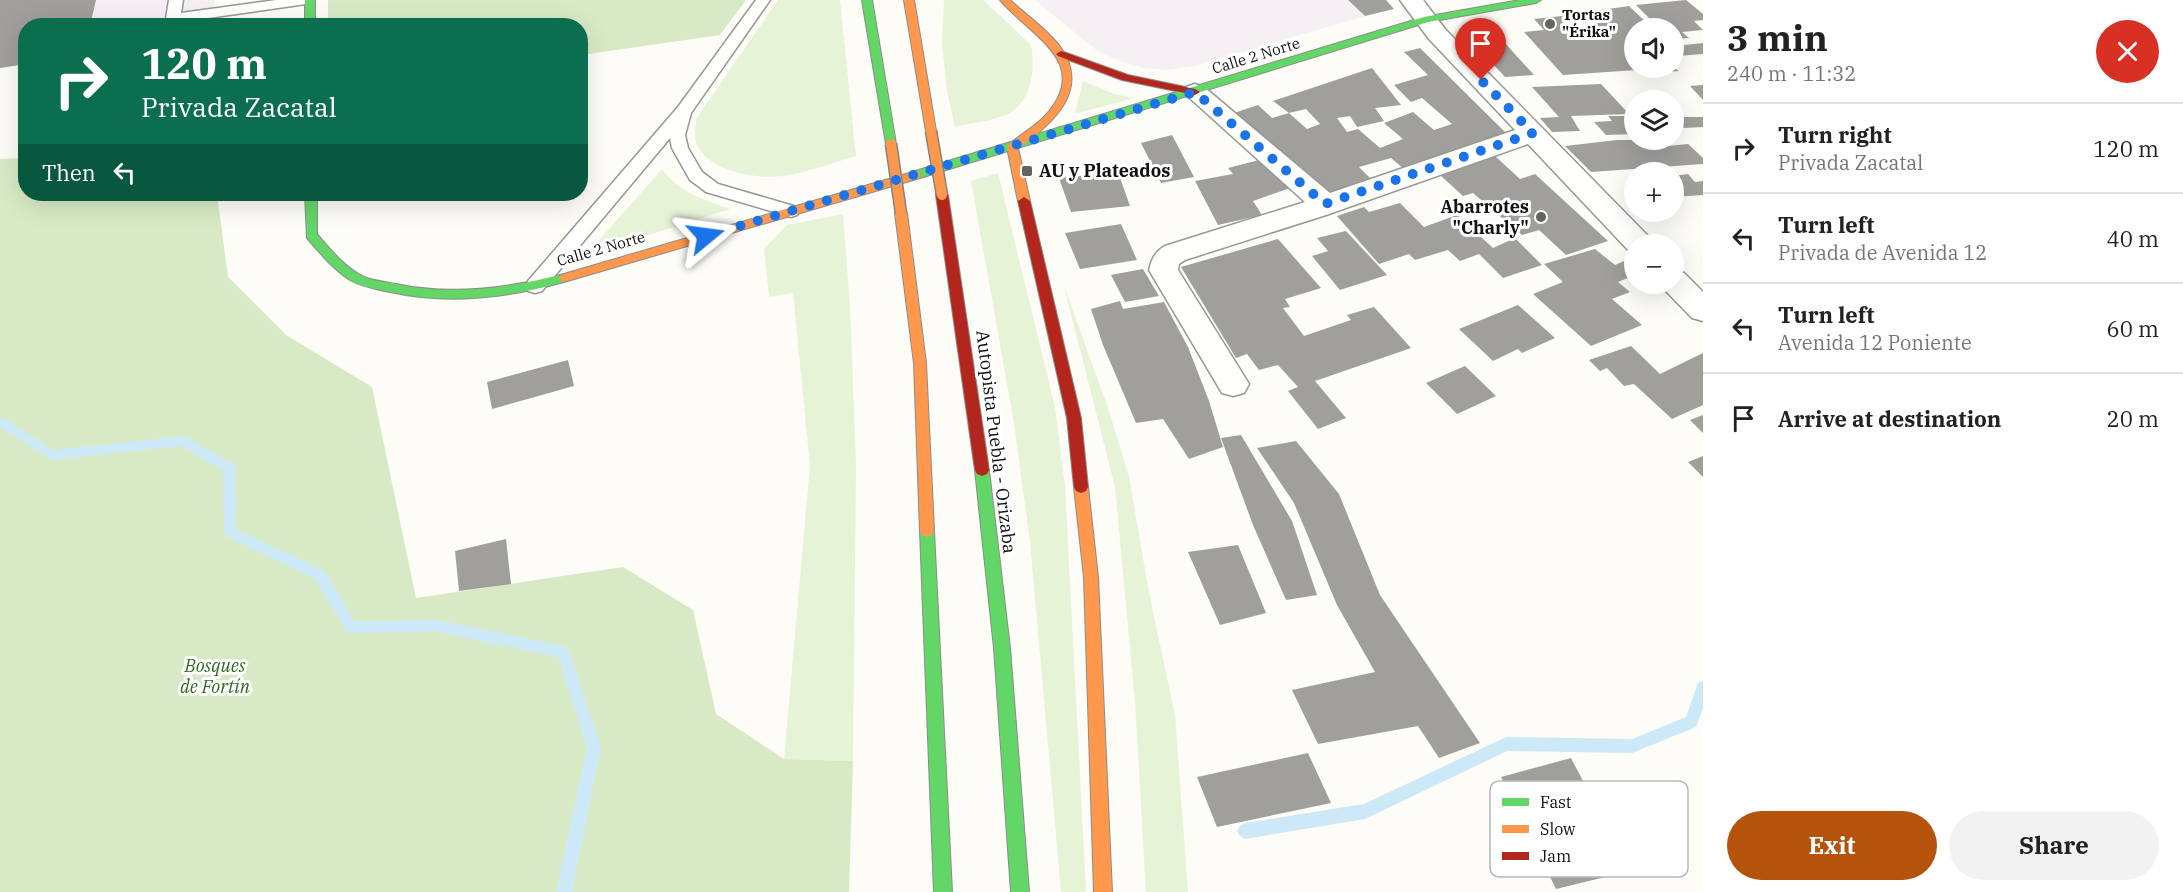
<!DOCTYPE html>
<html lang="en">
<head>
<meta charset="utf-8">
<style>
  body { margin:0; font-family:"IBM Plex Serif",serif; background:#f2f2f2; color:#222; height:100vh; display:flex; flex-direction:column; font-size:22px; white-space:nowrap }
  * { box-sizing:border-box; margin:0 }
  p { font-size:20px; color:#767676 }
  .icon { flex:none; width:33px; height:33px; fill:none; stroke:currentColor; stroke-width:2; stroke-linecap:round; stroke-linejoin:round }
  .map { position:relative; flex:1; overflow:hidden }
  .details { display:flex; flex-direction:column; background:#fff; width:480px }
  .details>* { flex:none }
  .hud { position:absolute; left:18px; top:18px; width:570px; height:183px; border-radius:24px; box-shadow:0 6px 24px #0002; background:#0b6e4f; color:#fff; overflow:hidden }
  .buttons { position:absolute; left:1624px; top:18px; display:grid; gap:12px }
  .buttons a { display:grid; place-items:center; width:60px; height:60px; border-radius:50%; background:#fff; box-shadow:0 6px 24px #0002; font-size:30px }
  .pin { position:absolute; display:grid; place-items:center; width:51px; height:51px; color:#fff; margin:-62px -26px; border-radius:50% 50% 50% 0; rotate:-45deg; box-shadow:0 0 6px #0007 }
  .pin .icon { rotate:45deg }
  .me { position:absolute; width:66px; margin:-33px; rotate:74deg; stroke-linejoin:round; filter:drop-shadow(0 0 4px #0008) }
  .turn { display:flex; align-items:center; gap:21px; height:126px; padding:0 24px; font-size:27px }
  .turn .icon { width:78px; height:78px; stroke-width:2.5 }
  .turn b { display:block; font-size:42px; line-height:51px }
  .then { display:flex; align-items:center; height:57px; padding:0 24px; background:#0003; gap:12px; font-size:22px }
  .round { display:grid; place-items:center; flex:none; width:63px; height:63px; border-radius:32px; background:#f2f2f2 }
  .head { display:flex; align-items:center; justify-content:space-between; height:102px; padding:0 24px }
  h1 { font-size:36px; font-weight:700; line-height:45px }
  .action { display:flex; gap:12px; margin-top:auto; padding:12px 24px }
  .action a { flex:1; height:69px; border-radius:36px; background:#b45309; color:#fff; font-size:24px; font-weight:700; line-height:69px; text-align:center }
  .action a+a { background:#f2f2f2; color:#222 }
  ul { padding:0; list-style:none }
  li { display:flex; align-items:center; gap:18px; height:90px; padding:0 24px; border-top:2px solid #e0e0e0 }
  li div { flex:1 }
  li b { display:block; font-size:22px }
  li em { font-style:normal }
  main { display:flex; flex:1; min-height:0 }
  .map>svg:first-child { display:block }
  .industrial { fill:#f5f0f3 }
  .green { fill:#e7f3d7 }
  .forest { fill:#d8eac5 }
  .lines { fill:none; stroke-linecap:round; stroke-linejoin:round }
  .stream { fill:#cde8f7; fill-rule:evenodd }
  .building { fill:#a19f9c }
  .lane-casing { stroke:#979795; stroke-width:3 }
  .street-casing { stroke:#979795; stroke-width:3 }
  .fast-casing { stroke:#8e8d8b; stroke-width:2 }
  .slow-casing { stroke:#8e8d8b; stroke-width:2 }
  .jam-casing { stroke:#8e8d8b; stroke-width:2 }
  .lane { fill:#fffffe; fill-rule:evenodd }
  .street { fill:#fffffe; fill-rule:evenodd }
  .fast { fill:#63d668; fill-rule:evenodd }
  .slow { fill:#ff974d; fill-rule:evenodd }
  .jam { fill:#b3261e; fill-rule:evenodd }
  .slow-bridge-casing { stroke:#858482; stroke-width:13; stroke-linecap:butt }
  .slow-bridge { stroke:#ff974d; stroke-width:10 }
  .route { stroke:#1a73e8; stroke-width:10; stroke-dasharray:0 18 }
  .poi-dot { fill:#646362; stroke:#fff; stroke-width:2 }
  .labels { text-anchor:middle; stroke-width:6; stroke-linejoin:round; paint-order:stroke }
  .far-poi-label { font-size:15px; font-weight:bold; fill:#111; stroke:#fff; text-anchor:start }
  .far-street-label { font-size:15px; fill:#111; stroke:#fff }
  .poi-label { font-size:18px; font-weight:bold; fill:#111; stroke:#fff; text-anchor:start }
  .street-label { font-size:18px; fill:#111; stroke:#fff }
  .park-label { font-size:18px; font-style:italic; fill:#2f6b1f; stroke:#fff }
  .key { fill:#fff; stroke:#b8b8b8; stroke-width:1.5 }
  .key-label { font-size:16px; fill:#111 }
</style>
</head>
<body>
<main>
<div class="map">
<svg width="1703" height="892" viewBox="0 0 1703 892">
  <rect width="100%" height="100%" fill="#fdfcf7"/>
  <path class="industrial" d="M0,0H215L211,25L26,26Z
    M1035,0H1348L1365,16L1194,66L1168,70L1144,68L1119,61L1095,49Z"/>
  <path class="green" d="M778,0H840L856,156C834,162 812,171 789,175C761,180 718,174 700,150C693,141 695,130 696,119Z
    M944,0H983L1031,45C1036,69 1031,104 1006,115C991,121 971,123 955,127L947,91L942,44Z
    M1083,81L1114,94L1134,98L1075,114Z
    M662,169C679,193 703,199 730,209L583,256L602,237Z
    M998,173L1055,407L1065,486L1086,892H1061L1030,542L1014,423L971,181Z
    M843,214L850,306L856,464L853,761L784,759L810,465L793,293L769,297L764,249L787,225Z
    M1063,283L1107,405L1129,476L1149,593L1175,715L1188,892H1146L1135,702L1115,487Z"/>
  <path class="forest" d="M328,0H746L720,35L581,55L580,26L328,25Z
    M25,158L26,194H217L228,277L286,335L372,387L416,598L623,567L693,610L716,714L784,759L853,761L849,892H0V159Z"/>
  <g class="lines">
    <path class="stream" d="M0,416L54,450L183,436L187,438L233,464L235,468L236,529L325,571L355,621L438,620L568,647L601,747L572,892H556L587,747L558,657L438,632L351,633L346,631L315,579L225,536L224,532L223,471L181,446L52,460L0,427Z
      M1703,681V708L1696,727L1632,753L1507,751L1365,819L1245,839L1240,836L1237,831L1240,826L1245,823L1364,804L1506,737L1632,739L1686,717L1698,683Z"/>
  </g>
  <path class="building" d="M0,0H96L90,26H26V64L0,68Z
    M1348,0H1386L1394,9L1365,16Z
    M1686,0L1703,14V20L1694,21L1703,30L1682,32L1689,38L1674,39V28H1659L1636,5Z
    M1629,6L1652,28H1635V68H1675L1679,71L1641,74L1637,70L1563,75L1524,32L1544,30L1534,19L1562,16L1582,38L1603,36L1580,13Z
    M1494,31L1534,75L1505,77L1466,35Z
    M1703,43V54L1678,56L1674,53V46Z
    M1420,48L1507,134L1404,169L1391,158L1359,167L1370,178L1328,193L1234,113L1258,105L1272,118L1289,113L1307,129L1320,124L1306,109L1289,113L1273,101L1372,68L1401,105L1375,108L1384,121L1357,127L1350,116L1337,118L1347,132L1358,129L1380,148L1403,139L1384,123L1413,112L1434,130L1452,124L1422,98L1411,102L1394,85L1428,75L1404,52Z
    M1601,84L1629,114L1571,116L1580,131L1552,132L1540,118L1559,117L1532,87Z
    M1703,85V100L1690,86Z
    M1608,116H1635V134L1606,135L1594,122L1612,121Z
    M1675,117H1703V127L1684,128Z
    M1172,135L1194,177L1161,183L1141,143Z
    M1617,140H1650L1658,147L1688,144L1703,158V164L1591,172L1565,146Z
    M1495,156L1520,179L1535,174L1608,241L1566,255L1539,230L1522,235L1473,193L1463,196L1440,175Z
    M1259,160L1290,188L1253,201L1262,215L1218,225L1195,181L1233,174L1228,168Z
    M1118,172L1130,206L1071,212L1059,178Z
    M1688,174L1695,182L1703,181V195L1674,197V176Z
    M1400,203L1424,227L1457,215L1493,248L1515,238L1542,265L1503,278L1479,254L1460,261L1448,250L1415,260L1409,254L1379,264L1337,216L1364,207L1369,212Z
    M1121,224L1137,260L1080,269L1065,233Z
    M1346,231L1387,275L1340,290L1312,256L1328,251L1317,238Z
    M1278,239L1321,288L1285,299L1290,307L1283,308L1304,336L1351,320L1347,315L1374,307L1411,348L1315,381L1346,418L1318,429L1288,391L1298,387L1278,365L1259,370L1247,354L1236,358L1181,267Z
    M1595,249L1615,265L1624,261L1635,271V275L1618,282L1630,292L1612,299L1642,325L1591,346L1533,294L1563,282L1544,264Z
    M1143,269L1159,296L1125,302L1111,275Z
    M1120,301L1123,309L1164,302L1188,347L1209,401L1223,447L1189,459L1163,419L1136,423L1103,345L1091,309Z
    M1518,305L1555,338L1522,353L1518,349L1493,361L1459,329Z
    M1631,346L1660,374L1703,353V405L1672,419L1634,384L1624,386L1607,368L1600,371L1589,360Z
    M568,360L574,386L492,409L487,382Z
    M1465,366L1496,396L1457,414L1426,383Z
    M1703,415V433L1690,420Z
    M1241,435L1292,521L1317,595L1286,600L1253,525L1221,438Z
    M1296,441L1339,494L1380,595L1480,743L1439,758L1418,726L1318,744L1292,690L1375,672L1337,605L1294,503L1257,448Z
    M1703,456V477L1688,462Z
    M506,539L511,584L459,591L455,551Z
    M1238,545L1266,613L1220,625L1188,552Z
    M1308,753L1331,803L1217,827L1197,777Z
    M1571,758L1630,871L1556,889L1501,777Z"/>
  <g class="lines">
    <defs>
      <path id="lane" d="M169,0H183L181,13L276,0H313L306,4L173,23L166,19Z
        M756,0H770L691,113L685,135L688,148L702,172L718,184L797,207L800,211L797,215L791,217L706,192L690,180L672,148L670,138L542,291L535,293L528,291L526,286L528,281L678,107Z"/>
      <path id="street" d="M1400,0H1423L1445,29L1649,237L1653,244H1635V253L1629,251L1528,144L1326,215L1185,260L1179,264L1178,270L1249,384L1244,393L1233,396L1222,393L1149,270C1152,258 1155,252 1165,246L1305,202L1183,92L1186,87L1195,84L1204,87L1330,193L1515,130L1429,39Z
        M1674,270L1684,273L1703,292V321L1692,318L1664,289L1661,284H1674Z"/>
      <path id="fast" d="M305,0H315V26H305Z
        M862,0H872L896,144L891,147L886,144Z
        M1520,0H1541L1536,3L1428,22L920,178H912L911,175L912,172L1424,17Z
        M305,194H317V234C331,250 345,268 364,277C374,281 386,282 396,284C452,296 508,288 564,274L570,278L564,282C506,298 449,305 390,292C376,289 362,287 350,280C333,269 320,253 307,238Z
        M982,464L987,466L989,470L1010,648L1029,892H1011L994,648L975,470L977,466Z
        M927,525L932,527L934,531L952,892H934L920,531L922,527Z"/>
      <path id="slow" d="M904,0H914L936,131L931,134L926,131Z
        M1000,0H1010C1026,15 1044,27 1058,44C1093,88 1053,124 1018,148L1030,201L1024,205L1018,201L1007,147C1017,136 1032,129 1043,118C1095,64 1032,37 1000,0Z
        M916,171L920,172V178L564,282L558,278L564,274Z
        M901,209L907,213L926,363L934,531L932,535L927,537L922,535L920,531L914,363L895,213Z
        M1081,481L1086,483L1088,487L1098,577L1112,892H1094L1084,577L1074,487L1076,483Z"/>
      <path id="jam" d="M1061,51L1128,75L1195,89L1200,92L1195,95L1122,80L1058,56L1056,54Z
        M942,191L948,195L989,470L987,474L982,476L977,474L975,470L936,195Z
        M1024,197L1030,201L1081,418L1088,487L1086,491L1081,493L1076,491L1074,487L1067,418L1018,201Z"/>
    </defs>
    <use href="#lane" class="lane-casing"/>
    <use href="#street" class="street-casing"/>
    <use href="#fast" class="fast-casing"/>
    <use href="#slow" class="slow-casing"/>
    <use href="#jam" class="jam-casing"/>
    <use href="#lane" class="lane"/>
    <use href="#street" class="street"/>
    <use href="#fast" class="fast"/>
    <use href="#slow" class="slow"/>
    <use href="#jam" class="jam"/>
    <defs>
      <path id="slow-bridge" d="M931,131L942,195
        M891,144L901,213"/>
    </defs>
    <use href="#slow-bridge" class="slow-bridge-casing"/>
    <use href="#slow-bridge" class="slow-bridge"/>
  </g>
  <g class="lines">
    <path class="route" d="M706,236L1195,92L1325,204L1533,133L1481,80"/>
  </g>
  <g class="poi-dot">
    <circle cx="1550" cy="24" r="6"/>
    <rect x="1021" y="165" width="12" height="12" rx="3"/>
    <circle cx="1541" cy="217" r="6"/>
  </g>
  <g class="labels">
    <g class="far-poi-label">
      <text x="1562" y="20">Tortas<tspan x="1562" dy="17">"Érika"</tspan></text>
    </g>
    <g class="far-street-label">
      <text transform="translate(1256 56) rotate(-17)" y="5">Calle 2 Norte</text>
      <text transform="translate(601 249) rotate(-16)" y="5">Calle 2 Norte</text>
    </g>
    <g class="poi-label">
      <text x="1039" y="177">AU y Plateados</text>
      <text x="1529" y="213" text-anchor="end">Abarrotes<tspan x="1529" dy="21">"Charly"</tspan></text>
    </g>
    <g class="street-label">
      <text transform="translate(996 442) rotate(83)" y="6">Autopista Puebla - Orizaba</text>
    </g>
    <g class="park-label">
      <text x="215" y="672">Bosques<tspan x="215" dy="21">de Fortín</tspan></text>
    </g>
  </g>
  <rect x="1490" y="781" width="198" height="96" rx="9" class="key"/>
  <rect x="1502" y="798" width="27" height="8" fill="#63d668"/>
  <rect x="1502" y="825" width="27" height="8" fill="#ff974d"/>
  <rect x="1502" y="852" width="27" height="8" fill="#b3261e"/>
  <g class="key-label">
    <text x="1540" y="808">Fast</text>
    <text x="1540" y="835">Slow</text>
    <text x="1540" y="862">Jam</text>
  </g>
</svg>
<div class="buttons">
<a><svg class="icon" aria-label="sound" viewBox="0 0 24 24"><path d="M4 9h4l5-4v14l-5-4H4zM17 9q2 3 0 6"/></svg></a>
<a><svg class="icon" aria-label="layers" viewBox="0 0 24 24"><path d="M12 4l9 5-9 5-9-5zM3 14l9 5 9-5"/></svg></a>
<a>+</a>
<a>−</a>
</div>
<div class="pin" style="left:1481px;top:80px;background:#d93025"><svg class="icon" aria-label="arrive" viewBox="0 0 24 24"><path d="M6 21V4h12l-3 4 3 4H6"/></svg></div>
<svg class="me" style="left:706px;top:236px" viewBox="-20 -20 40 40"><path d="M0-17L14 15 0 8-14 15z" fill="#1a73e8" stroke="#fff" stroke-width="4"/></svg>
<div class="hud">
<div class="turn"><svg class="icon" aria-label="right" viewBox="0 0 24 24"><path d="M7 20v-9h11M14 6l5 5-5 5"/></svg><div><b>120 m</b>Privada Zacatal</div></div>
<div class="then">Then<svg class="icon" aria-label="left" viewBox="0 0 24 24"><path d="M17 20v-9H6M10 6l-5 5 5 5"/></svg></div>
</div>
</div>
<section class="details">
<div class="head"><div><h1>3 min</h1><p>240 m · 11:32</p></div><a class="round" style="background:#d93025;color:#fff"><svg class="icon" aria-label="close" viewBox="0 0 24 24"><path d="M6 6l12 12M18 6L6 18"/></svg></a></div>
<ul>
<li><svg class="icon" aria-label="right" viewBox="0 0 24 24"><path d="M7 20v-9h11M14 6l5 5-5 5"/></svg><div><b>Turn right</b><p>Privada Zacatal</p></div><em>120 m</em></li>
<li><svg class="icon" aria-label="left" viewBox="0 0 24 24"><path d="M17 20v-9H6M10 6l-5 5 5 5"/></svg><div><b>Turn left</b><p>Privada de Avenida 12</p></div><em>40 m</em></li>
<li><svg class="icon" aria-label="left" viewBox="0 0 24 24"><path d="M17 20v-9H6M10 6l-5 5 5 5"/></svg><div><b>Turn left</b><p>Avenida 12 Poniente</p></div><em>60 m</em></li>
<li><svg class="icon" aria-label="arrive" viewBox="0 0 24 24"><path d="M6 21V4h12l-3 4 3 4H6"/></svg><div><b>Arrive at destination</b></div><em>20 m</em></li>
</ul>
<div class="action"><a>Exit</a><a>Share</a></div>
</section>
</main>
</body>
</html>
